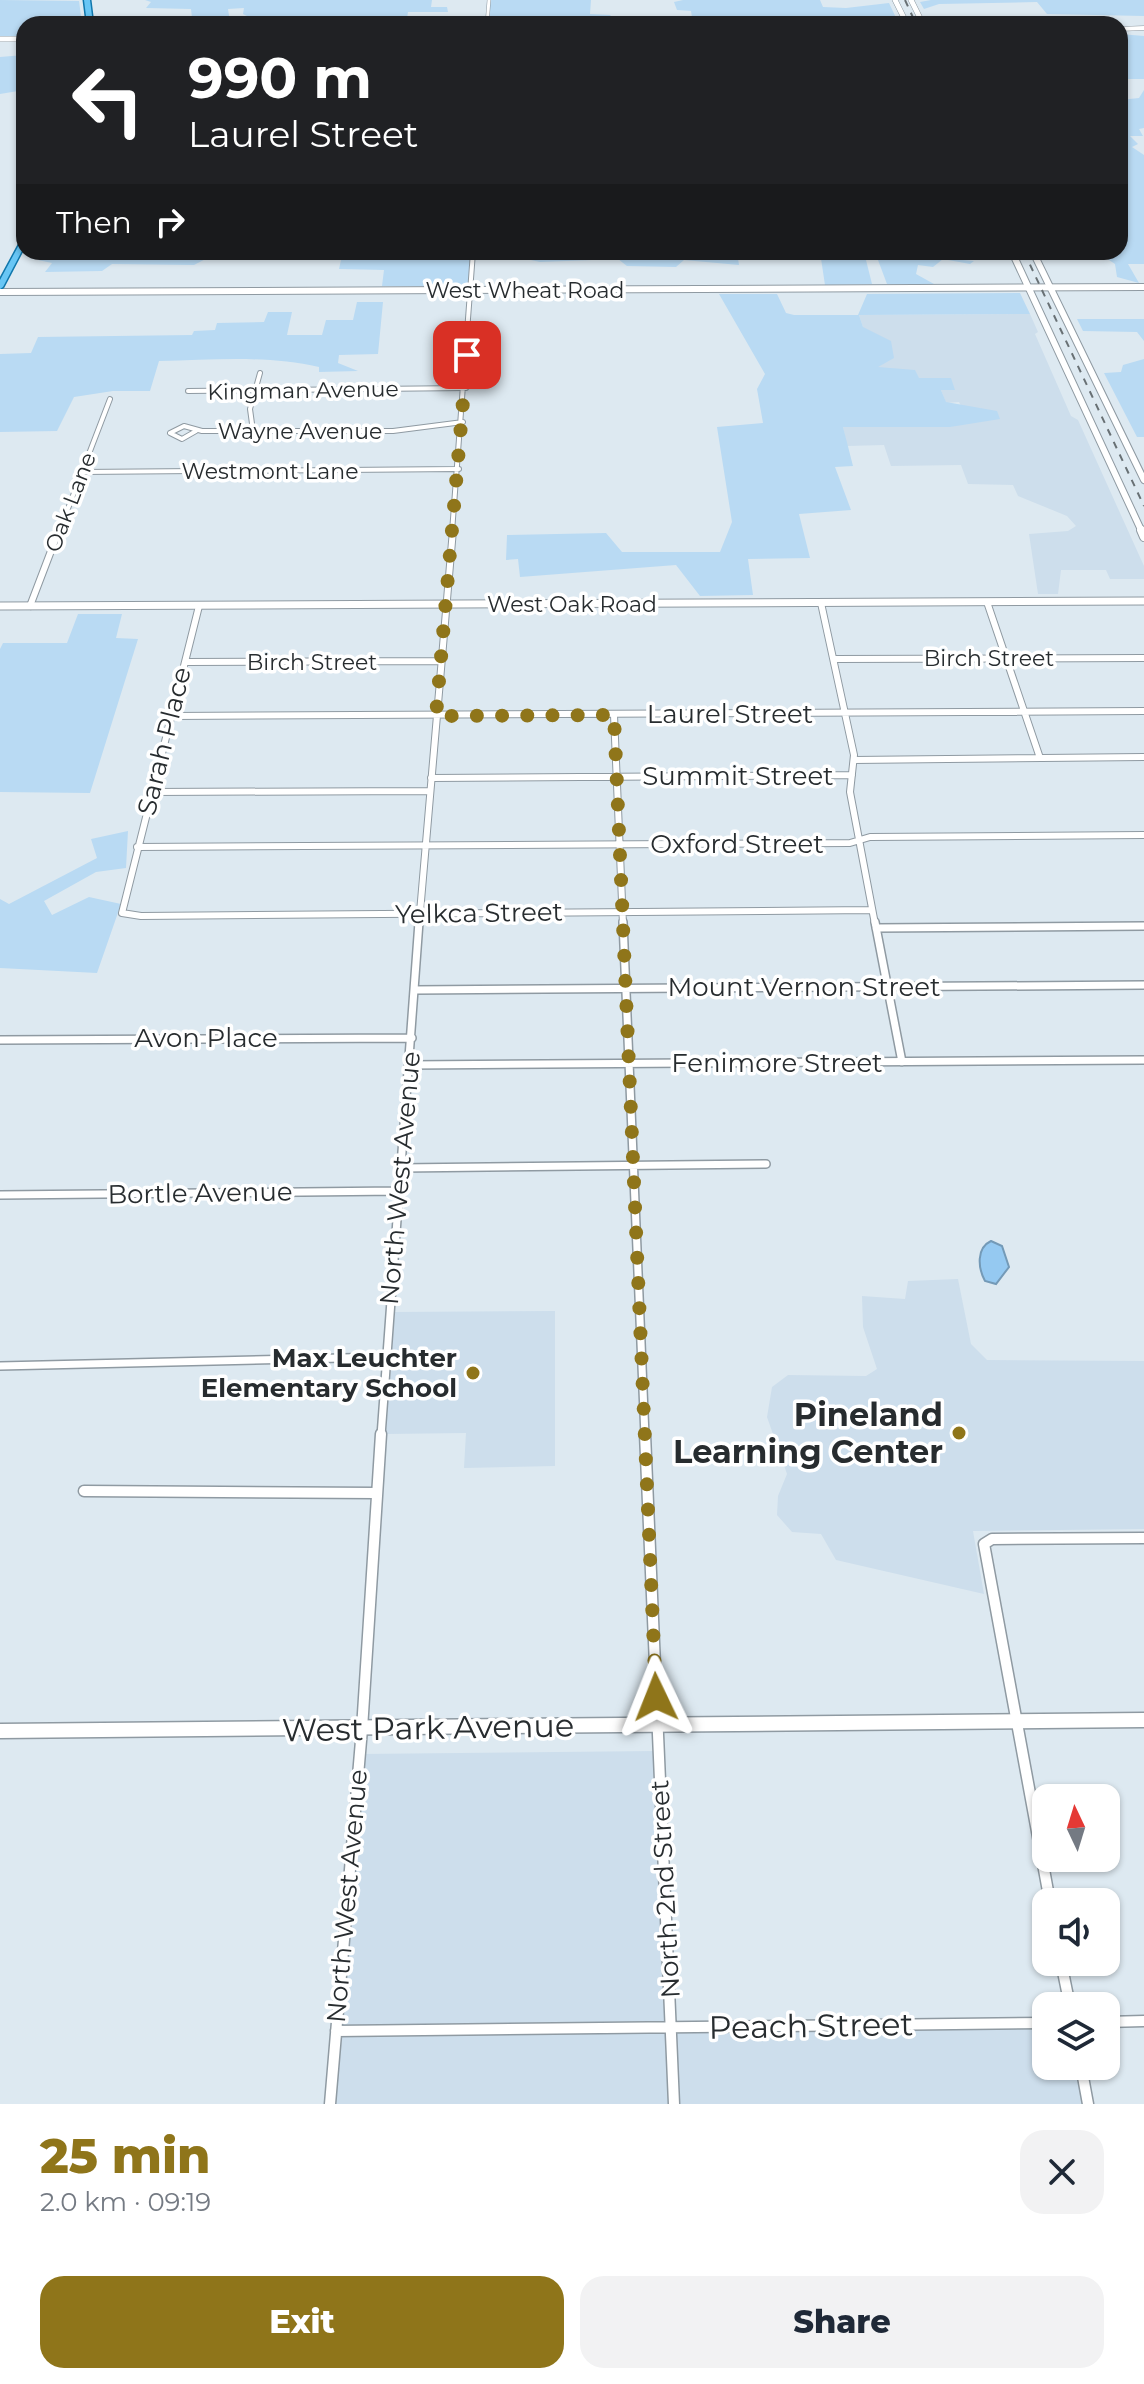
<!DOCTYPE html>
<html lang="en">
<head>
<meta charset="utf-8">
<style>
  body { margin:0; font-family:Montserrat,sans-serif; background:#f2f2f3; color:#1f2937; height:100vh; display:flex; flex-direction:column; font-size:30px; white-space:nowrap }
  * { box-sizing:border-box; margin:0 }
  p { font-size:26px; color:#747a83 }
  .icon { flex:none; width:44px; height:44px; fill:none; stroke:currentColor; stroke-width:2; stroke-linecap:round; stroke-linejoin:round }
  .map { position:relative; height:2104px; overflow:hidden }
  .side { display:flex; flex-direction:column; background:#fff; flex:1 }
  .side>* { flex:none }
  .guide { position:absolute; left:16px; top:16px; width:1112px; height:244px; border-radius:24px; box-shadow:0 2px 6px #0004; background:#202124; color:#fff; overflow:hidden }
  .needle { width:52px; rotate:356deg }
  .fabs { position:absolute; left:1032px; top:1784px; display:grid; gap:16px }
  .fabs a { display:grid; place-items:center; width:88px; height:88px; border-radius:16px; background:#fff; box-shadow:0 2px 6px #0004; font-size:40px }
  .pin { position:absolute; display:grid; place-items:center; width:68px; height:68px; color:#fff; margin:-34px; border-radius:16px; box-shadow:0 4px 12px #0006 }
  .me { position:absolute; width:88px; margin:-44px; rotate:358deg; stroke-linejoin:round; filter:drop-shadow(0 0 6px #0008) }
  .turn { display:flex; align-items:center; gap:28px; height:168px; padding:0 40px; font-size:36px }
  .turn .icon { width:104px; height:104px; stroke-width:2.5 }
  .turn b { display:block; font-size:56px; line-height:68px }
  .then { display:flex; align-items:center; height:76px; padding:0 40px; background:#0003; gap:16px; font-size:30px }
  .round { display:grid; place-items:center; flex:none; width:84px; height:84px; border-radius:24px; background:#f2f2f3 }
  .headline { display:flex; align-items:center; justify-content:space-between; height:136px; padding:0 40px }
  h1 { font-size:48px; font-weight:800; line-height:60px; color:#8f751a }
  .cta { display:flex; gap:16px; margin-top:auto; padding:16px 40px }
  .cta a { flex:1; height:92px; border-radius:24px; background:#8f751a; color:#fff; font-size:32px; font-weight:800; line-height:92px; text-align:center }
  .cta a+a { background:#f2f2f3; color:#1f2937 }
  .map>svg:first-child { display:block }
  .built { fill:#cddeec }
  .green { fill:#b9daf3 }
  .water { fill:#95c9f1; stroke:#749ab7; stroke-width:2 }
  .lines { fill:none; stroke-linecap:round; stroke-linejoin:round }
  .minor-far4-casing { stroke:#8f9aa2; stroke-width:4 }
  .minor-far3-casing { stroke:#8f9aa2; stroke-width:6 }
  .minor-far2-casing { stroke:#8f9aa2; stroke-width:8 }
  .minor-far1-casing { stroke:#8f9aa2; stroke-width:10 }
  .minor-casing { stroke:#8f9aa2; stroke-width:13 }
  .tertiary-far2-casing { stroke:#8f9aa2; stroke-width:5 }
  .tertiary-far1-casing { stroke:#8f9aa2; stroke-width:8 }
  .tertiary-casing { stroke:#8f9aa2; stroke-width:9 }
  .secondary-far3-casing { stroke:#8f9aa2; stroke-width:6 }
  .secondary-far2-casing { stroke:#8f9aa2; stroke-width:8 }
  .secondary-far1-casing { stroke:#8f9aa2; stroke-width:10 }
  .secondary-casing { stroke:#8f9aa2; stroke-width:17 }
  .primary-casing { stroke:#1077ac; stroke-width:3 }
  .minor-far4 { stroke:#fff; stroke-width:3 }
  .minor-far3 { stroke:#fff; stroke-width:4 }
  .minor-far2 { stroke:#fff; stroke-width:6 }
  .minor-far1 { stroke:#fff; stroke-width:7 }
  .minor { stroke:#fff; stroke-width:10 }
  .tertiary-far2 { stroke:#fff; stroke-width:4 }
  .tertiary-far1 { stroke:#fff; stroke-width:6 }
  .tertiary { stroke:#fff; stroke-width:7 }
  .secondary-far3 { stroke:#fff; stroke-width:5 }
  .secondary-far2 { stroke:#fff; stroke-width:6 }
  .secondary-far1 { stroke:#fff; stroke-width:8 }
  .secondary { stroke:#fff; stroke-width:14 }
  .primary { fill:#68c6f5; fill-rule:evenodd }
  .rail { stroke:#687074; stroke-width:2; stroke-dasharray:7 7; stroke-linecap:butt }
  .route { stroke:#8f751a; stroke-width:14; stroke-dasharray:0 25.2 }
  .poi-dot { fill:#8f751a; stroke:#fff; stroke-width:3 }
  .labels { text-anchor:middle; stroke-width:7; stroke-linejoin:round; paint-order:stroke }
  .far-street-label { font-size:22px; fill:#272c2f; stroke:#fff }
  .street-label { font-size:26px; fill:#272c2f; stroke:#fff }
  .poi-label { font-size:26px; font-weight:bold; fill:#272c2f; stroke:#fff; text-anchor:end }
  .near-poi-label { font-size:32px; font-weight:bold; fill:#272c2f; stroke:#fff; text-anchor:end }
  .near-street-label { font-size:32px; fill:#272c2f; stroke:#fff }
</style>
</head>
<body>
<div class="map">
<svg width="1144" height="2104" viewBox="0 0 1144 2104">
  <rect width="100%" height="100%" fill="#dde9f1"/>
  <path class="built" d="M1030,314L1038,332L1035,334L1071,416L1078,420L1144,566V579H1110L1106,570H1061L1058,594H1038L1029,534L1068,531L1076,526L1067,516L1018,496L1013,485L968,484L961,465L891,466L884,445L847,446L843,427H950L982,411L980,408H962L959,402L946,403L941,390L951,378H918L876,367L859,315Z
    M958,1279L971,1344L987,1360L1144,1361V1529L973,1531L984,1594L836,1560L821,1534L792,1532L777,1515L778,1496L787,1474L767,1417L772,1387L788,1375L866,1376L877,1369L863,1327L862,1296L905,1299L908,1281Z
    M555,1311V1466L464,1468L466,1433L386,1434L395,1312Z
    M657,1751L671,2025L1046,2021V2066H1086L1093,2104H332L360,1754Z"/>
  <path class="green" d="M0,0L79,1L82,24H24V28L19,29L21,37H0Z
    M145,0H432L431,7H447L448,12H408L407,18H383L378,24H320L309,20L308,24H252L253,19L243,14L244,8L228,9L230,22L186,23L192,18L191,9L146,8L151,2Z
    M490,0H591L590,14L610,15L615,20L519,24L523,20L488,17Z
    M683,0H820L823,7L846,8L889,3L899,24H693L691,11L677,10L674,2Z
    M931,0H1144V16L1047,14L1037,2L939,4L924,9L920,2Z
    M1120,34L1144,36V79H1120Z
    M24,55V90L0,94V57Z
    M1144,90V128L1139,129L1143,136H1130L1138,144L1132,147L1144,155V264H1128L1139,283L1117,277L1115,264L1097,252H1120V100L1139,98Z
    M63,252H219L194,265L112,264L102,271L45,272L52,263L38,260L43,255Z
    M274,252H474L471,286H382L384,270L339,269L341,260H272Z
    M533,252H737L739,265L684,260L676,267L627,266L618,259L540,262L531,260Z
    M820,252H864L872,284L825,285Z
    M875,252H947L951,259L974,261L970,264L943,259L933,267L918,265L916,274L934,284H887Z
    M1020,293L1030,314L859,315L863,327L891,341L894,358L878,367L915,370L919,378H951L955,390H941L946,402L997,411L1000,419L950,427H843L853,466L835,467L851,510L799,514L810,558L748,559L753,595L700,596L676,565L520,577L518,559L506,560L507,535L606,533L622,552H720L732,522L717,427L763,423L757,389L765,374L719,294H777L786,313L794,315H858L867,294Z
    M357,302H383L378,354L339,355L338,363L358,371L319,372V367C267,355 214,360 159,361L150,391H113L74,397L57,431L0,432V354L31,353L38,337L192,335L194,331L215,330L217,323L264,322L268,312H292L287,335H322L326,320H353Z
    M1077,319H1144V341L1137,332L1083,331Z
    M1144,359V437H1137L1104,373L1121,372L1123,365Z
    M78,614H122L116,638L138,639L90,793L0,792V649L3,643H67Z
    M128,831L126,868L96,872L44,901L52,915L89,897L121,904L97,973L0,968V899L9,904L97,858L91,839Z"/>
  <path class="water" d="M991,1241L1002,1246L1009,1267L996,1284L985,1281C978,1268 976,1248 991,1241Z"/>
  <g class="lines">
    <defs>
      <path id="minor-far4" d="M487,24L489,0"/>
      <path id="minor-far3" d="M188,391L466,388
        M196,431L182,439L170,433L184,426L202,431H393L463,422
        M253,431L250,409L260,373
        M81,472L459,469
        M59,532L110,399
        M452,532L473,252"/>
      <path id="minor-far2" d="M987,602L1040,758
        M821,603L854,755L850,792L875,924
        M30,606L59,530
        M199,606L122,913L141,916L872,910
        M834,659L1144,658
        M185,662L440,661
        M614,715L623,924
        M172,716L1144,711
        M854,760L1144,757
        M431,778L852,775
        M151,792L430,791
        M137,847L850,843L870,837L1144,835
        M419,924L453,530"/>
      <path id="minor-far1" d="M623,922L645,1436
        M875,922L902,1062
        M876,928L1144,926
        M415,990L1144,985
        M0,1040L412,1038
        M409,1065L1144,1060
        M401,1168L766,1164
        M0,1195L399,1191
        M0,1366L386,1357
        M381,1436L419,922"/>
      <path id="minor" d="M645,1434L674,2104
        M84,1491L376,1493
        M1050,1902L984,1544L992,1539L1144,1538
        M1061,1962L1070,2006
        M1106,2022L1144,2021
        M336,2031L1046,2023
        M1081,2066L1088,2104
        M330,2104L362,1729L381,1434"/>
      <path id="tertiary-far2" d="M1120,29L1144,28"/>
      <path id="tertiary-far1" d="M0,292L1144,287"/>
      <path id="tertiary" d="M0,606L1144,601"/>
      <path id="secondary-far3" d="M895,0L907,24
        M911,0L923,24
        M0,39H24"/>
      <path id="secondary-far2" d="M1012,252L1142,532
        M1033,252L1144,480"/>
      <path id="secondary-far1" d="M1141,530L1144,537"/>
      <path id="secondary" d="M0,1731L1144,1720"/>
      <path id="primary" d="M84,0H90L93,24H87Z
        M24,239V247L3,287L0,289V280L21,241Z"/>
    </defs>
    <use href="#minor-far4" class="minor-far4-casing"/>
    <use href="#minor-far3" class="minor-far3-casing"/>
    <use href="#minor-far2" class="minor-far2-casing"/>
    <use href="#minor-far1" class="minor-far1-casing"/>
    <use href="#minor" class="minor-casing"/>
    <use href="#tertiary-far2" class="tertiary-far2-casing"/>
    <use href="#tertiary-far1" class="tertiary-far1-casing"/>
    <use href="#tertiary" class="tertiary-casing"/>
    <use href="#secondary-far3" class="secondary-far3-casing"/>
    <use href="#secondary-far2" class="secondary-far2-casing"/>
    <use href="#secondary-far1" class="secondary-far1-casing"/>
    <use href="#secondary" class="secondary-casing"/>
    <use href="#primary" class="primary-casing"/>
    <use href="#minor-far4" class="minor-far4"/>
    <use href="#minor-far3" class="minor-far3"/>
    <use href="#minor-far2" class="minor-far2"/>
    <use href="#minor-far1" class="minor-far1"/>
    <use href="#minor" class="minor"/>
    <use href="#tertiary-far2" class="tertiary-far2"/>
    <use href="#tertiary-far1" class="tertiary-far1"/>
    <use href="#tertiary" class="tertiary"/>
    <use href="#secondary-far3" class="secondary-far3"/>
    <use href="#secondary-far2" class="secondary-far2"/>
    <use href="#secondary-far1" class="secondary-far1"/>
    <use href="#secondary" class="secondary"/>
    <use href="#primary" class="primary"/>
    <path class="rail" d="M905,0L916,24
      M1024,252L1144,506"/>
  </g>
  <g class="lines">
    <path class="route" d="M467,355L436,716L614,715L656,1697"/>
  </g>
  <g class="poi-dot">
    <circle cx="473" cy="1373" r="8"/>
    <circle cx="959" cy="1433" r="8"/>
  </g>
  <g class="labels">
    <g class="far-street-label">
      <text x="525" y="298">West Wheat Road</text>
      <text transform="translate(303 390) rotate(-1)" y="8">Kingman Avenue</text>
      <text x="300" y="439">Wayne Avenue</text>
      <text x="270" y="479">Westmont Lane</text>
      <text transform="translate(70 502) rotate(-69)" y="8">Oak Lane</text>
      <text x="572" y="612">West Oak Road</text>
      <text x="989" y="666">Birch Street</text>
      <text x="312" y="670">Birch Street</text>
    </g>
    <g class="street-label">
      <text x="730" y="723">Laurel Street</text>
      <text transform="translate(164 741) rotate(-76)" y="9">Sarah Place</text>
      <text x="738" y="785">Summit Street</text>
      <text x="737" y="853">Oxford Street</text>
      <text transform="translate(479 913) rotate(-1)" y="9">Yelkca Street</text>
      <text x="804" y="996">Mount Vernon Street</text>
      <text x="206" y="1047">Avon Place</text>
      <text x="777" y="1072">Fenimore Street</text>
      <text transform="translate(400 1178) rotate(-85)" y="9">North West Avenue</text>
      <text transform="translate(200 1193) rotate(-1)" y="9">Bortle Avenue</text>
      <text transform="translate(665 1889) rotate(-93)" y="9">North 2nd Street</text>
      <text transform="translate(347 1896) rotate(-85)" y="9">North West Avenue</text>
    </g>
    <g class="poi-label">
      <text x="457" y="1367">Max Leuchter<tspan x="457" dy="30">Elementary School</tspan></text>
    </g>
    <g class="near-poi-label">
      <text x="943" y="1426">Pineland<tspan x="943" dy="37">Learning Center</tspan></text>
    </g>
    <g class="near-street-label">
      <text transform="translate(428 1728) rotate(-1)" y="11">West Park Avenue</text>
      <text transform="translate(811 2026) rotate(-1)" y="11">Peach Street</text>
    </g>
  </g>
</svg>
<div class="fabs">
<a><svg class="needle" viewBox="-14 -14 28 28"><path d="M0-13l5 13h-10z" fill="#e53935"/><path d="M0 13l5-13h-10z" fill="#747a83"/></svg></a>
<a><svg class="icon" aria-label="sound" viewBox="0 0 24 24"><path d="M4 9h4l5-4v14l-5-4H4zM17 9q2 3 0 6"/></svg></a>
<a><svg class="icon" aria-label="layers" viewBox="0 0 24 24"><path d="M12 4l9 5-9 5-9-5zM3 14l9 5 9-5"/></svg></a>
</div>
<div class="pin" style="left:467px;top:355px;background:#d93025"><svg class="icon" aria-label="arrive" viewBox="0 0 24 24"><path d="M6 21V4h12l-3 4 3 4H6"/></svg></div>
<svg class="me" style="left:656px;top:1697px" viewBox="-20 -20 40 40"><path d="M0-17L14 15 0 8-14 15z" fill="#8f751a" stroke="#fff" stroke-width="4"/></svg>
<div class="guide">
<div class="turn"><svg class="icon" aria-label="left" viewBox="0 0 24 24"><path d="M17 20v-9H6M10 6l-5 5 5 5"/></svg><div><b>990 m</b>Laurel Street</div></div>
<div class="then">Then<svg class="icon" aria-label="right" viewBox="0 0 24 24"><path d="M7 20v-9h11M14 6l5 5-5 5"/></svg></div>
</div>
</div>
<section class="side">
<div class="headline"><div><h1>25 min</h1><p>2.0 km · 09:19</p></div><a class="round"><svg class="icon" aria-label="close" viewBox="0 0 24 24"><path d="M6 6l12 12M18 6L6 18"/></svg></a></div>
<div class="cta"><a>Exit</a><a>Share</a></div>
</section>
</body>
</html>
